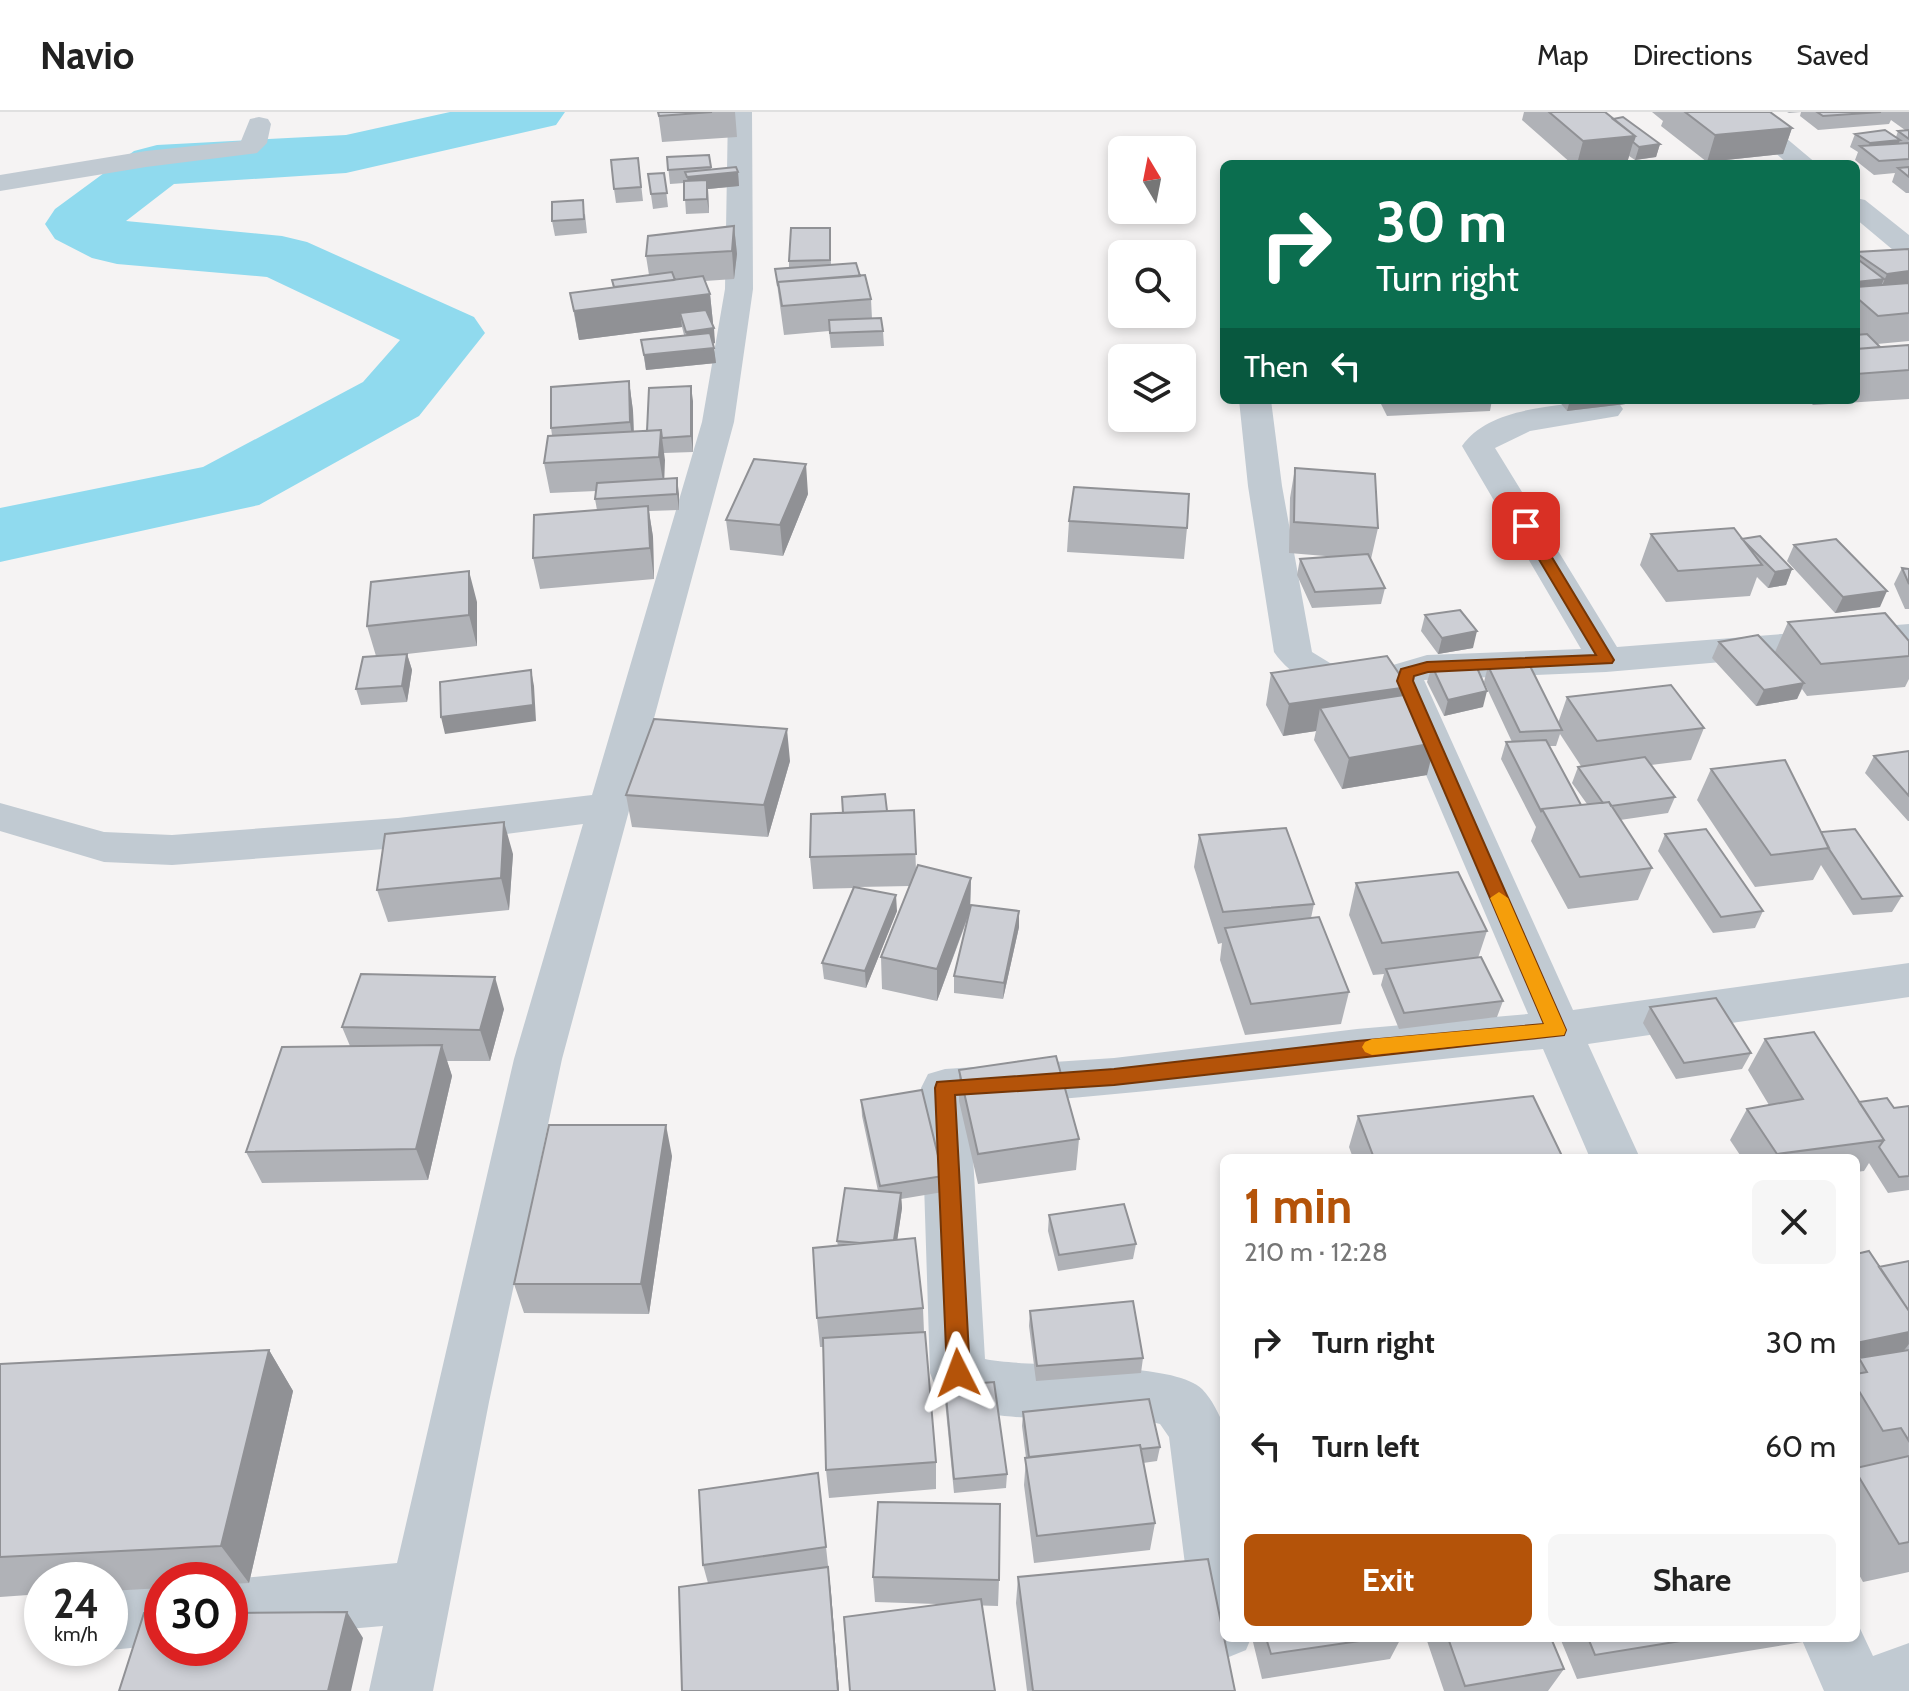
<!DOCTYPE html>
<html lang="en">
<head>
<meta charset="utf-8">
<style>
  body { margin:0; font-family:Cabin,sans-serif; background:#f6f6f6; color:#222; height:100vh; display:flex; flex-direction:column; font-size:30px; white-space:nowrap }
  * { box-sizing:border-box; margin:0 }
  p { font-size:26px; color:#767676 }
  .icon { flex:none; width:44px; height:44px; fill:none; stroke:currentColor; stroke-width:2; stroke-linecap:round; stroke-linejoin:round }
  .map { position:relative; flex:1; overflow:hidden }
  .drawer { position:absolute; left:1220px; top:1042px; width:640px; height:488px; display:flex; flex-direction:column; background:#fff; border-radius:12px; box-shadow:0 4px 12px #0003 }
  .drawer>* { flex:none }
  .top-card { position:absolute; left:1220px; top:48px; width:640px; height:244px; border-radius:12px; box-shadow:0 4px 12px #0003; background:#0b6e4f; color:#fff; overflow:hidden }
  .needle { width:52px; rotate:350deg }
  .controls { position:absolute; left:1108px; top:24px; display:grid; gap:16px }
  .controls a { display:grid; place-items:center; width:88px; height:88px; border-radius:12px; background:#fff; box-shadow:0 4px 12px #0003; font-size:40px }
  .speed { position:absolute; left:24px; top:1450px; display:flex; gap:16px; font-size:40px; font-weight:700; text-align:center }
  .speed>* { display:grid; place-content:center; width:104px; height:104px; border-radius:50%; background:#fff; box-shadow:0 4px 12px #0003; line-height:1 }
  .speed small { font-size:20px; font-weight:400 }
  .speed .limit { border:12px solid #d22; background:#fff; color:#111 }
  .pin { position:absolute; display:grid; place-items:center; width:68px; height:68px; color:#fff; margin:-34px; border-radius:16px; box-shadow:0 4px 12px #0006 }
  .me { position:absolute; width:88px; margin:-44px; rotate:357deg; stroke-linejoin:round; filter:drop-shadow(0 0 6px #0008) }
  .turn { display:flex; align-items:center; gap:28px; height:168px; padding:0 24px; font-size:36px }
  .turn .icon { width:104px; height:104px; stroke-width:2.5 }
  .turn b { display:block; font-size:56px; line-height:68px }
  .then { display:flex; align-items:center; height:76px; padding:0 24px; background:#0003; gap:16px; font-size:30px }
  .round { display:grid; place-items:center; flex:none; width:84px; height:84px; border-radius:12px; background:#f6f6f6 }
  .overview { display:flex; align-items:center; justify-content:space-between; height:136px; padding:0 24px }
  h1 { font-size:48px; font-weight:700; line-height:60px; color:#b45309 }
  .button { display:flex; gap:16px; margin-top:auto; padding:16px 24px }
  .button a { flex:1; height:92px; border-radius:12px; background:#b45309; color:#fff; font-size:32px; font-weight:700; line-height:92px; text-align:center }
  .button a+a { background:#f6f6f6; color:#222 }
  ul { padding:0; list-style:none }
  li { display:flex; align-items:center; gap:24px; height:104px; padding:0 24px }
  li div { flex:1 }
  li b { display:block; font-size:30px }
  li em { font-style:normal }
  header { display:flex; align-items:center; gap:48px; box-sizing:border-box; height:112px; padding:0 40px; background:#fff; border-bottom:2px solid #e0e0e0 }
  header strong { font-size:38px }
  nav { display:flex; gap:44px; margin-inline-start:auto; font-size:28px }
  .map>svg:first-child { display:block }
  .lines { fill:none; stroke-linecap:round; stroke-linejoin:round }
  .river { fill:#90daee; fill-rule:evenodd }
  .minor { fill:#c1cad2; fill-rule:evenodd }
  .wall { fill:#b0b2b7; fill-rule:evenodd }
  .shaded-wall { fill:#909195 }
  .building { fill:#cdcfd5; stroke:#909195; stroke-width:2 }
  .route { fill:#b45309; stroke:#753606; stroke-width:2 }
  .slow { fill:#f59e0b }
</style>
</head>
<body>
<header>
<strong>Navio</strong>
<nav><a>Map</a><a>Directions</a><a>Saved</a></nav>
</header>
<div class="map">
<svg width="1909" height="1579" viewBox="0 0 1909 1579">
  <rect width="100%" height="100%" fill="#f5f3f3"/>
  <g class="lines">
    <path class="river" d="M450,0H565L556,13L346,61L174,72L126,109L282,124L307,130L474,205L485,221L419,304L259,393L0,450V396L203,355L363,270L400,228L267,165L117,152L92,146L55,127L45,112L55,97L134,39L157,33L346,23Z"/>
    <path class="minor" d="M728,0H752L753,177L734,310L562,947L489,1290L433,1579H369L383,1514L230,1527V1468H223L397,1451L514,947L583,712L398,736L172,753L104,750L0,719V691L104,720L172,723L398,706L592,683L702,310L725,177Z
      M1728,0H1755L1817,52H1788Z
      M259,5L268,7L271,12L267,31L257,41L146,55L0,79V63L146,39L241,29L250,7Z
      M1856,86L1865,88L1909,123V145L1899,143L1856,107Z
      M1239,288H1271L1282,374L1312,540L1330,551L1381,557L1386,566L1381,575C1341,585 1297,574 1274,540L1248,374Z
      M1604,288L1618,290L1623,297L1618,304L1530,319L1495,336L1617,535L1909,512V534L1606,560L1424,568L1573,898L1909,851V885L1588,932L1640,1046H1590L1543,937C1352,955 1162,981 970,994L985,1247C1033,1257 1173,1248 1202,1277C1212,1287 1218,1301 1224,1313V1526H1251L1246,1538L1224,1547L1202,1538L1193,1516L1169,1325L1160,1312C1111,1298 969,1322 938,1278C934,1273 932,1266 930,1261L921,976L928,962L945,957L1114,946L1357,917L1528,902L1386,569L1393,553L1427,543L1581,537L1462,334C1489,294 1560,294 1604,288Z
      M162,1471V1533L110,1538L105,1536H110V1476Z
      M1856,1508L1873,1544L1909,1531V1579H1824L1801,1526H1856Z"/>
  </g>
  <path class="wall" d="M658,0H735L737,25L662,30Z
    M1524,0H1605L1613,7L1660,32L1656,45L1635,48L1629,44L1627,51L1572,52L1522,8Z
    M1652,0H1770L1792,16L1783,42L1707,50L1661,14L1663,9Z
    M1787,0H1909V81H1906L1892,70L1895,61L1874,63L1855,48L1858,40L1850,35L1855,22L1896,25L1898,19L1905,18L1891,8L1889,12L1818,18L1800,4L1801,0L1789,1Z
    M709,43L711,57L738,60L739,74L708,77L709,101L686,102L684,71L670,72L667,45Z
    M638,46L643,89L616,91L614,77Z
    M664,61L668,95L653,97L648,62Z
    M585,102L587,121L555,124L552,109Z
    M734,114L737,142L734,167L705,169L710,182L713,211H712L715,231L713,232L716,251L646,258L641,228L684,223L682,215L579,228L570,181L613,176L612,168L649,163L646,144Z
    M830,116L831,153L860,164L871,187L872,207L883,219L884,234L831,236L829,219L784,223L775,157L789,156V149Z
    M1909,137V229L1877,232L1880,235L1909,233V287L1813,293L1808,288H1856V140Z
    M629,269L633,299L634,319H647L693,289V340L664,341V367L679,382V398L649,399L653,425L654,467L540,477L533,446L597,398L595,387L596,379L550,381L544,351L552,323L551,316Z
    M1379,288H1492L1490,299L1387,304Z
    M1558,288H1659L1567,299Z
    M1295,356L1378,416L1371,447L1385,476L1381,492L1312,496L1297,463L1300,447L1337,445L1289,441L1290,386Z
    M808,382L783,444L730,438L726,408Z
    M1069,409L1187,416L1184,447L1067,440Z
    M1651,422L1742,427L1792,457L1786,473L1768,476L1757,465L1750,484L1666,490L1640,453Z
    M1794,433L1880,495L1835,501L1787,449Z
    M1902,456L1909,457V497H1905L1894,472Z
    M477,490V534L407,542L412,558L407,590L361,593L356,577L376,544L367,514Z
    M1425,503L1473,536L1438,542L1421,519Z
    M1788,510L1909,529V567L1905,575L1807,584L1802,577L1797,587L1756,594L1712,546L1719,530L1775,540Z
    M1432,554L1483,595L1444,604L1427,570Z
    M1488,554L1558,611L1567,585L1704,616L1691,648L1651,653L1675,685L1668,701L1620,708L1652,756L1638,788L1568,797L1531,729L1536,715L1501,647L1506,630H1512L1484,570ZM1560,622L1581,654L1578,655L1572,671L1587,692L1581,693L1549,634H1556Z
    M1271,561L1405,585L1427,663L1342,677L1314,628L1316,619L1283,624L1266,593Z
    M1909,639V709H1908L1865,661L1874,644Z
    M790,649L768,725L632,715L626,683Z
    M1711,657L1821,720L1902,784L1892,800L1853,803L1821,753L1813,768L1755,775L1697,688Z
    M914,698L916,759L971,766L970,796L1019,799V815L1003,887L954,881V864L970,800L937,889L882,877L881,845L910,774L858,775L897,799L866,876L824,867L822,851L854,776L813,777L810,745L887,699Z
    M1665,722L1763,799L1755,816L1713,821L1658,739Z
    M1199,723L1314,792L1311,806L1349,880L1341,912L1245,923L1220,848L1222,831L1218,832L1194,755Z
    M513,742L509,798L388,810L377,778Z
    M1356,771L1487,819L1478,846L1503,889L1497,905L1399,917L1381,873L1384,862L1373,863L1349,803Z
    M1650,895L1751,941L1742,957L1676,967L1643,911Z
    M504,897L490,949H447L452,964L428,1068L262,1071L246,1040L350,934L342,915Z
    M1765,927L1859,990L1894,996L1909,994V1078L1888,1081L1869,1051L1864,1059L1856,1060V1046H1742L1730,1028L1747,997L1769,993L1748,958Z
    M959,958L1079,1027L1076,1058L978,1072L959,989Z
    M861,988L943,1064V1080L901,1087L902,1096L897,1128L923,1196L924,1220L936,1350V1377L829,1386L826,1358L823,1235H820L817,1206L838,1134L837,1129L878,1079L862,1004Z
    M1358,1004L1563,1046H1353L1349,1035Z
    M672,1044L649,1202L524,1201L514,1172Z
    M1049,1103L1136,1132L1133,1147L1058,1159L1048,1119Z
    M1856,1142L1879,1155L1909,1149V1460L1863,1470L1856,1457Z
    M1030,1199L1143,1246L1141,1261L1036,1269L1029,1214Z
    M269,1238L293,1279L249,1471L230,1472V1468H162V1476L110,1479V1468H42V1482L0,1485V1252Z
    M945,1274L1007,1362L1006,1376L954,1381L945,1289Z
    M1023,1300L1160,1335L1157,1349L1143,1351L1155,1411L1150,1438L1034,1451L1024,1373L1026,1346L1022,1314Z
    M818,1361L831,1481L839,1579H682L708,1471L703,1453Z
    M873,1465L999,1468L998,1494L875,1490Z
    M1018,1465L1235,1579H1027L1016,1491Z
    M1252,1526H1401L1390,1547L1262,1567Z
    M1426,1526H1551L1564,1557L1548,1579H1444Z
    M1560,1526H1812L1809,1529L1577,1567Z"/>
  <path class="shaded-wall" d="M1792,16L1783,42L1707,50L1715,23Z
    M1635,24L1627,51L1577,52L1583,29Z
    M1900,28L1895,41L1866,39L1870,31Z
    M1660,32L1656,45L1635,48L1639,35Z
    M738,60L739,74L708,77L709,101L707,87L689,79L687,65Z
    M734,114L737,142L734,167L732,139Z
    M1909,159V173L1881,176L1887,162Z
    M1884,167L1878,181L1856,184V170Z
    M710,182L713,211L684,214L680,201L682,215L579,228L574,199Z
    M714,216L715,231L688,235L686,220Z
    M714,236L716,251L646,258L644,243Z
    M629,269L633,299L634,340L630,310Z
    M691,274L693,289V340L691,324Z
    M1570,288H1659L1567,299Z
    M661,318L665,348L664,375L659,345Z
    M806,352L808,382L783,444L780,413Z
    M677,366L679,382V398L677,382Z
    M648,394L653,425L654,467L650,436Z
    M1792,457L1786,473L1768,476L1775,460Z
    M469,459L477,490V534L469,503Z
    M1887,479L1880,495L1835,501L1843,485Z
    M1477,519L1473,536L1438,542L1442,526Z
    M407,542L412,558L407,590L402,574Z
    M531,558L534,574L536,609L445,622L441,605Z
    M1804,571L1797,587L1756,594L1764,578Z
    M1408,575L1400,606L1320,596L1316,619L1283,624L1289,592Z
    M1487,579L1483,595L1444,604L1448,588Z
    M787,617L790,649L768,725L764,693Z
    M1435,631L1427,663L1342,677L1349,646Z
    M504,710L513,742L509,798L501,766Z
    M971,766L970,798L937,889V857Z
    M896,783L897,799L866,876L865,859Z
    M1019,799V815L1003,887L1004,871Z
    M495,865L504,897L490,949L480,918Z
    M442,933L452,964L428,1068L416,1037Z
    M666,1013L672,1044L649,1202L641,1172Z
    M901,1081L902,1096L894,1150L893,1134Z
    M1909,1220V1232L1898,1246H1859L1856,1250V1231Z
    M269,1238L293,1279L249,1471L221,1434Z
    M828,1455L831,1481L839,1579H838Z
    M347,1500L363,1526L351,1579H328Z"/>
  <path class="building" d="M658,0H712L659,4Z
    M1549,0H1605L1635,24L1583,29Z
    M1685,0H1770L1792,16L1715,23Z
    M1817,0H1881L1823,4Z
    M1623,5L1660,32L1639,35L1633,30L1635,24L1613,7Z
    M1885,18L1900,28L1870,31L1855,22Z
    M1909,18V27L1898,19Z
    M1909,31V47L1879,49L1860,34Z
    M709,43L711,55L668,58L667,45Z
    M638,46L641,75L614,77L611,48Z
    M736,55L738,60L687,65L685,60Z
    M1909,55V65L1898,56Z
    M664,61L667,81L651,82L648,62Z
    M707,68V87L684,88V69Z
    M583,88L584,107L552,109V90Z
    M734,114L732,139L646,144L648,124Z
    M791,116H830V148L789,149Z
    M1909,137V159L1887,162L1856,141V140Z
    M1856,146L1884,167L1856,170Z
    M856,151L860,164L778,170V174L775,157Z
    M672,160L675,168L614,175L612,168Z
    M865,163L871,187L782,194L778,170Z
    M703,164L710,182L574,199L570,181Z
    M1909,171V201L1878,204L1856,185V175Z
    M706,198L714,216L686,220L680,201Z
    M881,206L883,219L830,221L829,208Z
    M710,221L714,236L644,243L641,228Z
    M1867,222L1880,235L1856,237V223Z
    M1909,233V258L1856,262V237Z
    M629,269L630,310L551,316V275Z
    M691,274V324L662,326L661,318L647,319L649,276Z
    M661,318L659,345L544,351L548,324Z
    M754,347L806,352L780,413L726,408Z
    M1295,356L1375,362L1378,416L1294,410Z
    M677,366V382L595,387L597,371Z
    M1074,375L1189,382L1187,416L1069,409Z
    M648,394L650,436L533,446L534,403Z
    M1734,416L1762,453L1678,459L1651,422Z
    M1760,424L1792,457L1775,460L1742,427Z
    M1836,427L1887,479L1843,485L1794,433Z
    M1368,442L1385,476L1315,480L1300,447Z
    M1902,456L1909,457V472Z
    M469,459V503L367,514L371,470Z
    M1460,498L1477,519L1442,526L1425,503Z
    M1885,501L1909,529V544L1821,552L1788,510Z
    M1758,523L1804,571L1764,578L1719,530Z
    M407,542L402,574L356,577L363,545Z
    M1387,544L1408,575L1289,592L1271,561Z
    M1475,551L1487,579L1448,588L1432,554Z
    M1529,552L1562,618L1520,620L1488,554Z
    M531,558L533,593L441,605L440,570Z
    M1671,573L1704,616L1597,629L1567,585Z
    M1404,583L1435,631L1349,646L1320,596Z
    M654,607L787,617L764,693L626,683Z
    M1546,628L1581,693L1542,697L1541,699L1506,630Z
    M1909,639V684L1874,644Z
    M1645,645L1675,685L1611,694L1609,690L1603,691L1578,655Z
    M1785,648L1829,736L1771,743L1711,657Z
    M885,682L887,699L843,701L842,685Z
    M1609,690L1652,756L1580,765L1542,697Z
    M914,698L916,742L810,745L811,702Z
    M504,710L501,766L377,778L385,722Z
    M1286,716L1314,792L1223,800L1199,723Z
    M1706,717L1763,799L1721,805L1665,722Z
    M1855,717L1902,784L1862,787L1829,737L1821,720Z
    M918,753L971,766L937,857L881,845Z
    M1458,760L1487,819L1382,831L1356,771Z
    M854,775L896,783L865,859L822,851Z
    M971,793L1019,799L1004,871L954,864Z
    M1319,805L1349,880L1251,892L1225,816Z
    M1481,845L1503,889L1404,901L1386,857Z
    M361,862L495,865L480,918L342,915Z
    M1716,886L1751,941L1684,951L1650,895Z
    M1814,920L1884,1028L1777,1042L1747,997L1803,987L1765,927Z
    M442,933L416,1037L246,1040L282,935Z
    M1056,944L1079,1027L978,1042L959,958Z
    M922,978L943,1064L880,1074L861,988Z
    M1533,984L1563,1046H1374L1358,1004Z
    M1887,986L1894,996L1909,994V1064L1899,1065L1879,1035L1884,1028L1859,990Z
    M549,1013H666L641,1172H514Z
    M845,1076L901,1081L894,1128L860,1131L837,1129Z
    M1124,1092L1136,1132L1059,1143L1049,1103Z
    M915,1126L923,1196L817,1206L813,1136Z
    M1869,1139L1909,1199V1220L1856,1231V1142Z
    M1909,1149V1199L1879,1155Z
    M1133,1189L1143,1246L1037,1254L1030,1199Z
    M925,1220L936,1350L826,1358L823,1226Z
    M269,1238L221,1434L0,1445V1252Z
    M1909,1238V1329L1901,1316L1883,1319L1856,1274V1262L1867,1260L1859,1246Z
    M994,1270L1007,1362L954,1367L945,1274Z
    M1149,1287L1160,1335L1141,1337L1140,1333L1029,1345L1023,1300Z
    M1140,1333L1155,1411L1037,1424L1025,1346Z
    M1909,1344V1430L1899,1432L1856,1360V1356Z
    M818,1361L826,1435L703,1453L699,1378Z
    M878,1390L1000,1392L999,1468L873,1465Z
    M1208,1447L1235,1579H1033L1018,1465Z
    M828,1455L838,1579H682L679,1475Z
    M981,1487L995,1579H850L844,1505Z
    M347,1500L328,1579H119L144,1501H162V1536H230V1501Z
    M1266,1526H1380L1271,1542Z
    M1448,1526H1551L1564,1557L1465,1574Z
    M1588,1526H1699L1595,1543Z"/>
  <path class="route" d="M1526,410L1533,414L1614,548L1612,551L1428,560L1414,564L1413,569L1566,918L1564,923L1114,973L955,983L970,1261L967,1268L958,1271L950,1268L947,1261L935,976L937,970L1114,957L1357,929L1544,912L1397,569L1401,557L1427,550L1596,543L1519,414Z"/>
  <path class="slow" d="M1499,780L1508,786L1566,918L1564,923L1372,943L1365,940L1362,935L1365,930L1372,927L1544,912L1490,786Z"/>
</svg>
<div class="controls">
<a><svg class="needle" viewBox="-14 -14 28 28"><path d="M0-13l5 13h-10z" fill="#e53935"/><path d="M0 13l5-13h-10z" fill="#767676"/></svg></a>
<a><svg class="icon" aria-label="search" viewBox="0 0 24 24"><circle cx="10" cy="10" r="6"/><path d="M15 15l6 6"/></svg></a>
<a><svg class="icon" aria-label="layers" viewBox="0 0 24 24"><path d="M12 4l9 5-9 5-9-5zM3 14l9 5 9-5"/></svg></a>
</div>
<div class="speed"><div>24<small>km/h</small></div><div class="limit">30</div></div>
<div class="pin" style="left:1526px;top:414px;background:#d93025"><svg class="icon" aria-label="arrive" viewBox="0 0 24 24"><path d="M6 21V4h12l-3 4 3 4H6"/></svg></div>
<svg class="me" style="left:958px;top:1261px" viewBox="-20 -20 40 40"><path d="M0-17L14 15 0 8-14 15z" fill="#b45309" stroke="#fff" stroke-width="4"/></svg>
<div class="top-card">
<div class="turn"><svg class="icon" aria-label="right" viewBox="0 0 24 24"><path d="M7 20v-9h11M14 6l5 5-5 5"/></svg><div><b>30 m</b>Turn right</div></div>
<div class="then">Then<svg class="icon" aria-label="left" viewBox="0 0 24 24"><path d="M17 20v-9H6M10 6l-5 5 5 5"/></svg></div>
</div>
<section class="drawer">
<div class="overview"><div><h1>1 min</h1><p>210 m · 12:28</p></div><a class="round"><svg class="icon" aria-label="close" viewBox="0 0 24 24"><path d="M6 6l12 12M18 6L6 18"/></svg></a></div>
<ul>
<li><svg class="icon" aria-label="right" viewBox="0 0 24 24"><path d="M7 20v-9h11M14 6l5 5-5 5"/></svg><div><b>Turn right</b></div><em>30 m</em></li>
<li><svg class="icon" aria-label="left" viewBox="0 0 24 24"><path d="M17 20v-9H6M10 6l-5 5 5 5"/></svg><div><b>Turn left</b></div><em>60 m</em></li>
</ul>
<div class="button"><a>Exit</a><a>Share</a></div>
</section>
</div>
</body>
</html>
